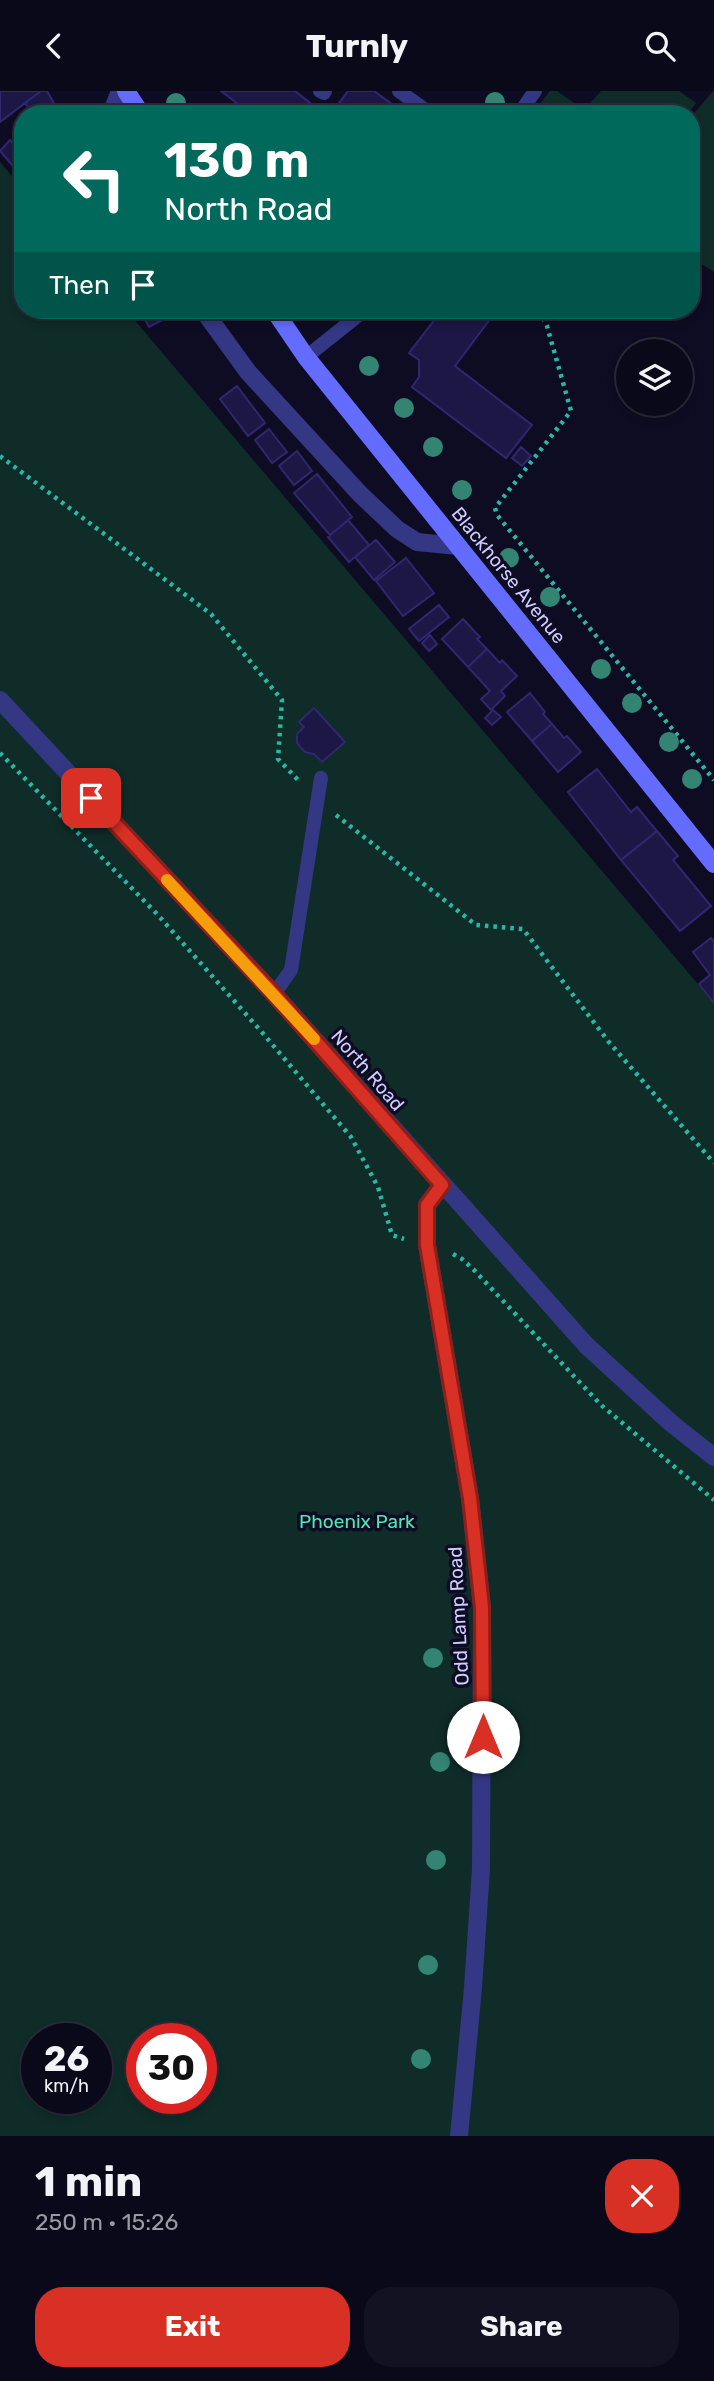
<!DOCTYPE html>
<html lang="en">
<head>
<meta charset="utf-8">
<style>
  body { margin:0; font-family:Rubik,sans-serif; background:#131223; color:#f1f3f6; height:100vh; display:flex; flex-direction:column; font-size:26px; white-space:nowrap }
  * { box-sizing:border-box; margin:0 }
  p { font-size:23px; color:#999aa2 }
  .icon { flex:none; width:38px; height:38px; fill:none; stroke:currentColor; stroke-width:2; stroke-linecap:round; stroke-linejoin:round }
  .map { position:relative; height:2045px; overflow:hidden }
  .details { display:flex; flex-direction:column; background:#0a091a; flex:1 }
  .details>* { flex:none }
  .guide { position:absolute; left:14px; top:14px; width:686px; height:214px; border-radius:28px; box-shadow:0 4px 10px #0003,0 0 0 2px #2a2a39; background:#00695c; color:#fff; overflow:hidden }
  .buttons { position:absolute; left:616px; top:248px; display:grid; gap:14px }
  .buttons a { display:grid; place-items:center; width:77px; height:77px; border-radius:50%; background:#0a091a; box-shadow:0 4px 10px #0003,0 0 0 2px #2a2a39; font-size:35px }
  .speed { position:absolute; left:21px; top:1932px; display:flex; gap:14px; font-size:35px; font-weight:700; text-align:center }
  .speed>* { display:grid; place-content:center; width:91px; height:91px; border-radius:50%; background:#0a091a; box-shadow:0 4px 10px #0003,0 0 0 2px #2a2a39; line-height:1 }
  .speed small { font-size:18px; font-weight:400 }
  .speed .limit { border:10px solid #d22; background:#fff; color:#111 }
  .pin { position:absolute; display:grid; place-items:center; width:60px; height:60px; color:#fff; margin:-30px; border-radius:14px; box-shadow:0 4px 10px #0006 }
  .me { position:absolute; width:77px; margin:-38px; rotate:0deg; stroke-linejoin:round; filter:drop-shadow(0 0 5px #0008) }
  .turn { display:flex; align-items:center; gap:24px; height:147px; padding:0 35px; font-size:32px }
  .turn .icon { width:91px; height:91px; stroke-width:2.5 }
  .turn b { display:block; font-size:49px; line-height:60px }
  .then { display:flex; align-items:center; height:66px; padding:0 35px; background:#0003; gap:14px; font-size:26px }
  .round { display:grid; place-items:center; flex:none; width:74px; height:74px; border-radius:28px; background:#131223 }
  .headline { display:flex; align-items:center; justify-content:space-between; height:119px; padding:0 35px }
  h1 { font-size:42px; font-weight:700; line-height:52px }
  .cta { display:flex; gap:14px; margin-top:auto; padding:14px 35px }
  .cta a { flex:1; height:80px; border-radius:28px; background:#d93025; color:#fff; font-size:28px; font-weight:700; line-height:80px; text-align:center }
  .cta a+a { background:#131223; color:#f1f3f6 }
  header { display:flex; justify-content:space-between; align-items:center; height:91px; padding:0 35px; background:#0a091a; font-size:32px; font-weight:700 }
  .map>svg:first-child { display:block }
  .green { fill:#0f2c29; fill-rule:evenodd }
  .building { fill:#1c1744; stroke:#302771; stroke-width:2 }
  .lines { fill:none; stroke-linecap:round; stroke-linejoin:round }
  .path { stroke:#26b9a5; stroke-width:4.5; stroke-dasharray:3.5 5; stroke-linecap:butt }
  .lane { stroke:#343784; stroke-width:14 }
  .street { stroke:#343784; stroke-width:18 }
  .secondary { stroke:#646cff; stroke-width:18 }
  .tree { fill:#338473 }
  .route-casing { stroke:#8d1f18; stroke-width:18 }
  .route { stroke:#d93025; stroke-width:12 }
  .slow { stroke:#f59e0b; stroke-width:12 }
  .labels { text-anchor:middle; stroke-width:7; stroke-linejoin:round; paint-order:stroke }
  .street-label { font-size:19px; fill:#cfcdff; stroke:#0e0c22 }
  .park-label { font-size:19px; fill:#51e6b6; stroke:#0e0c22 }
</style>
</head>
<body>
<header><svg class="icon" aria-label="back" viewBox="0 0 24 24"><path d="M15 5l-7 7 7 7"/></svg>Turnly<svg class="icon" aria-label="search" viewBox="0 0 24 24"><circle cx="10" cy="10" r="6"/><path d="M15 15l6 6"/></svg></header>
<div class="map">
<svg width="714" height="2045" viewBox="0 0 714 2045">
  <rect width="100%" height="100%" fill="#0e0c22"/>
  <path class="green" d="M550,0H557L584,19L601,0H679L696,12L688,23H671L667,20L665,23H532Z
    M713,0L714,1V181L691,166V61L701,45L691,38V26Z
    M0,71L23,98V219H126L714,912V2045H0ZM37,1948H96V2007H37ZM142,1948H201V2007H142Z"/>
  <path class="building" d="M0,0H41L0,31Z
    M41,0H47L60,23H33L25,12Z
    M221,0H295L314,15L308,23H251Z
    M348,0H374L393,14L386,23H331Z
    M10,49L23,64L12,74L0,60Z
    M140,219H177L178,221L149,236Z
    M442,219H497L455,275L532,334L506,367L412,296L419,286V269L409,262Z
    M237,295L265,332L248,345L220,308Z
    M269,338L287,361L272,372L255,349Z
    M521,356L531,365L522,375L512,367Z
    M297,360L312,380L294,394L279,375Z
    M317,383L352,426L330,444L294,402Z
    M348,429L369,454L349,471L328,446Z
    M376,449L395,471L374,489L355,466Z
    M406,467L434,502L403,525L376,490Z
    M439,514L449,526L419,550L409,538Z
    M463,528L480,546L477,548L487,558L468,576L442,548Z
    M430,544L437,553L429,560L422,552Z
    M487,558L500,572L502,569L517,585L501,600L505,605L491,619L481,608L490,600L468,576Z
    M530,602L545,621L543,623L552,633L532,650L507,621Z
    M314,617L345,651L322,671L314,663L305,661L297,652V643L304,636L299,631Z
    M493,619L501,626L492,634L485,627Z
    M552,633L564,647L567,645L581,661L558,681L532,650Z
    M597,678L631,721L637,716L657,740L621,769L568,701Z
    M657,740L678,765L673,769L711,815L680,840L621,769Z
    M711,847L714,851V912L699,893L710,884L693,861Z"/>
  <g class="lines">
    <path class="path" d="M539,219L547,235L571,320L495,417L497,424L714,689
      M0,365L211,523L282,609L278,668L299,690
      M0,662L157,823L260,939L351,1046L378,1096L392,1144L404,1148
      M336,724L476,834L523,838L608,950L714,1072
      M453,1163L462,1168L474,1179L601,1314L714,1409"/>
    <path class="lane" d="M320,0L324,2L325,0
      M399,0L431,23
      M519,23L535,0
      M306,266L365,219
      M274,903L291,879L321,687"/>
    <path class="street" d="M111,23L120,0
      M203,219L248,281L360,403L397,438L417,451L458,455
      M0,609L274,903L586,1254L671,1332L714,1366
      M442,1094L427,1114V1154L470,1407L482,1516L481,1778L473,1897L459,2045"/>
    <path class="secondary" d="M126,0L141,23
      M274,219L306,266L714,773"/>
  </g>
  <g class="tree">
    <circle cx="495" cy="11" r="10"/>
    <circle cx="176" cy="12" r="10"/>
    <circle cx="369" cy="275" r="10"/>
    <circle cx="404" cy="317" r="10"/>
    <circle cx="433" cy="356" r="10"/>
    <circle cx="462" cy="399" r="10"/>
    <circle cx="509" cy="467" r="10"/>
    <circle cx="550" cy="506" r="10"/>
    <circle cx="601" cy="578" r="10"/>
    <circle cx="632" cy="612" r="10"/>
    <circle cx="669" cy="651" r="10"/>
    <circle cx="692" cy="688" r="10"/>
    <circle cx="433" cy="1567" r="10"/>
    <circle cx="440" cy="1671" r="10"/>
    <circle cx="436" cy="1769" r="10"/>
    <circle cx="428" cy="1874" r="10"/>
    <circle cx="421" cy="1968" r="10"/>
  </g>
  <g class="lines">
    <defs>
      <path id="route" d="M91,707L274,903L442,1094L427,1114V1154L470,1407L482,1516L483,1646"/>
    </defs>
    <use href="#route" class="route-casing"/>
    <use href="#route" class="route"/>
    <path class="slow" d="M167,789L314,948"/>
  </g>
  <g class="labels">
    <g class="street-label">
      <text transform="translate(509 484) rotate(51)" y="7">Blackhorse Avenue</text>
      <text transform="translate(368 979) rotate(49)" y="7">North Road</text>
      <text transform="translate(458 1525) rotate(-93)" y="7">Odd Lamp Road</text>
    </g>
    <g class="park-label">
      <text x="357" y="1437">Phoenix Park</text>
    </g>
  </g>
</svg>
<div class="buttons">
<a><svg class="icon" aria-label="layers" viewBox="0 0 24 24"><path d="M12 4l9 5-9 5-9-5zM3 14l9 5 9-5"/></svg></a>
</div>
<div class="speed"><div>26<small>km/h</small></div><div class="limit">30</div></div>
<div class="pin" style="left:91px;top:707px;background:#d93025"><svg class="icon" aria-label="arrive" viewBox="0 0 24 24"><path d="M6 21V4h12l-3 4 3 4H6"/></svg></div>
<svg class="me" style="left:483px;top:1646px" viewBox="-20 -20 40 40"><circle r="19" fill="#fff"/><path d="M0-13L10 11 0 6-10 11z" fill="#d93025"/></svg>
<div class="guide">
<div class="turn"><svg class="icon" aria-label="left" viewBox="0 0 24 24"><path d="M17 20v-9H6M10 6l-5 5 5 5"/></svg><div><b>130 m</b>North Road</div></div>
<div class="then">Then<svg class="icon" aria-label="arrive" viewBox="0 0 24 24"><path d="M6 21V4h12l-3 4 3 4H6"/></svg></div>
</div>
</div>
<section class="details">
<div class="headline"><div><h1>1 min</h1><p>250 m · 15:26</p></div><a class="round" style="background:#d93025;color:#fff"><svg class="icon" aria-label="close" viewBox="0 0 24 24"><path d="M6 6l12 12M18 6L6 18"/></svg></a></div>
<div class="cta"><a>Exit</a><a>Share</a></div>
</section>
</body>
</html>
